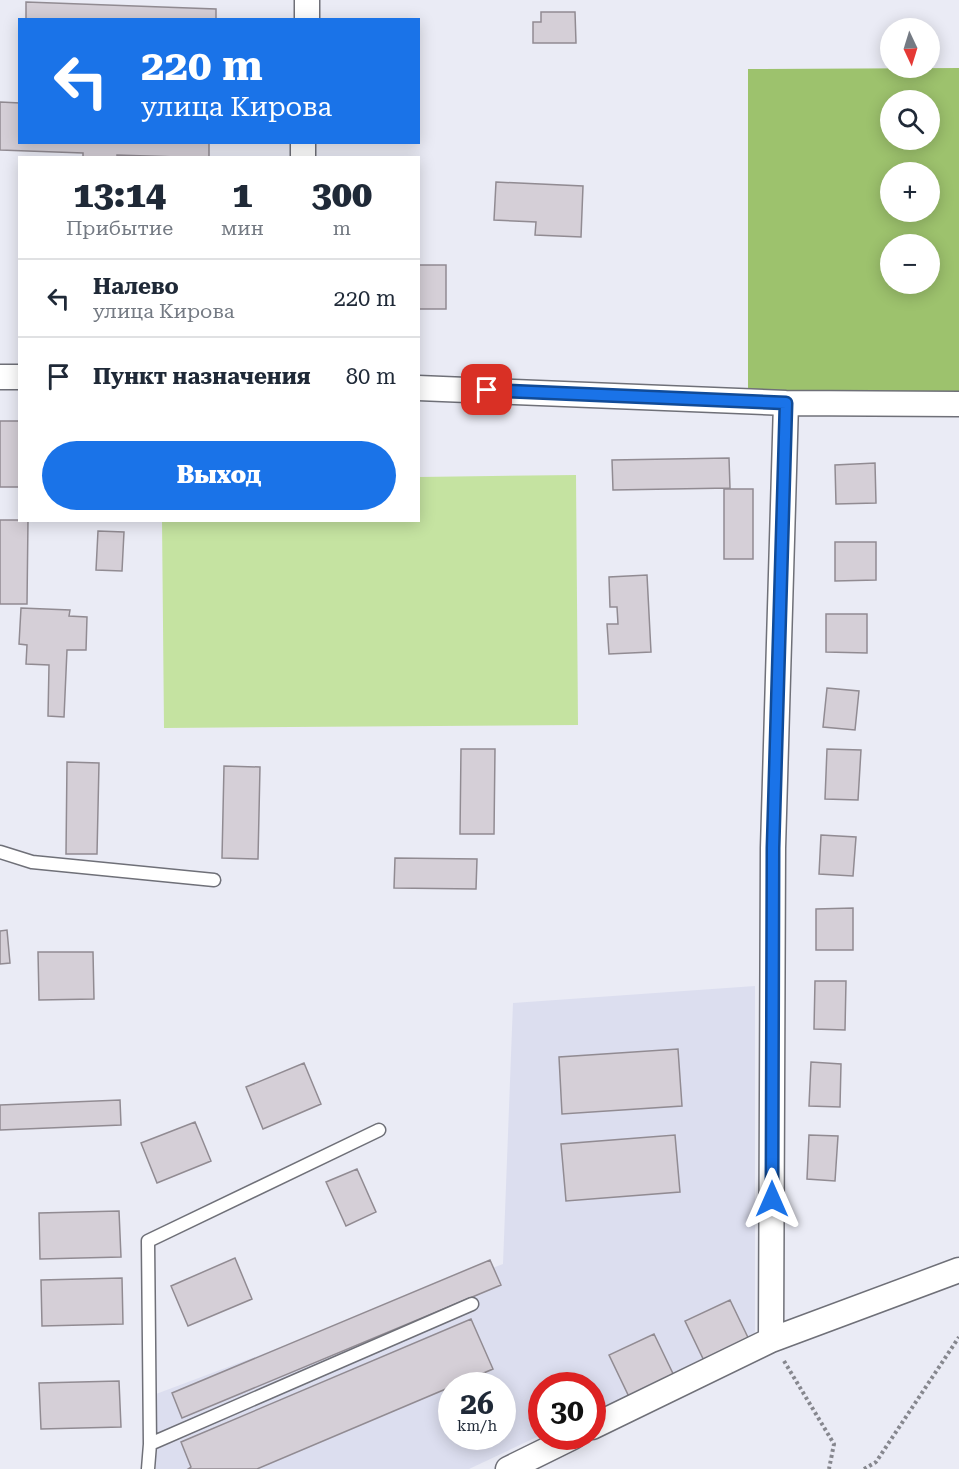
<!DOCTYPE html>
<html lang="ru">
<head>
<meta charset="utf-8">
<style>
  body { margin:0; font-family:"Roboto Serif",serif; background:#f6f6f7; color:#1f2937; height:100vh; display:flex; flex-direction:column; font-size:22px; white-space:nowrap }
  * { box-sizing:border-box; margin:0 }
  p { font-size:20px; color:#747a83 }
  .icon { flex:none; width:33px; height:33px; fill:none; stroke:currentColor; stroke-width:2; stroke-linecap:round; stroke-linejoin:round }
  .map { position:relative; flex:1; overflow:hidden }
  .details { position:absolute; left:18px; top:156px; width:402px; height:366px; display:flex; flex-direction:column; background:#fff; border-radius:0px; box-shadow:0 3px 15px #0003 }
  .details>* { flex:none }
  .guide { position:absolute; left:18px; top:18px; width:402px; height:126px; border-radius:0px; box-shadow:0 3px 15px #0003; background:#1a73e8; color:#fff; overflow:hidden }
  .needle { width:39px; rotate:176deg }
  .tools { position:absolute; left:880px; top:18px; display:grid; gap:12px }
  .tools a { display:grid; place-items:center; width:60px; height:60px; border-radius:50%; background:#fff; box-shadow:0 3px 15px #0003; font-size:30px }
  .speed { position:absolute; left:438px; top:1372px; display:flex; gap:12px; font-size:30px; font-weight:700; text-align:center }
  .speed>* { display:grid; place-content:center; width:78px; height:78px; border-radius:50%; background:#fff; box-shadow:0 3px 15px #0003; line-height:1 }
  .speed small { font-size:15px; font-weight:400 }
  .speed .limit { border:9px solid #d22; background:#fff; color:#111 }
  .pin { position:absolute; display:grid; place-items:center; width:51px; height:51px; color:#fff; margin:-26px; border-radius:12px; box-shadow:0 3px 9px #0006 }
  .me { position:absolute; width:66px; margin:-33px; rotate:0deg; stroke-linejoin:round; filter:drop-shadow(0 0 4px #0008) }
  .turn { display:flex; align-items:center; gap:21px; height:126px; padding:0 24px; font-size:27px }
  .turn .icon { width:78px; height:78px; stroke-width:2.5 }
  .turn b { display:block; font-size:42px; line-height:51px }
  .eta { display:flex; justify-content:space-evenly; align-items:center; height:102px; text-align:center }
  .eta b { font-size:36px; font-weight:800; line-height:42px }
  .primary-button { display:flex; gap:12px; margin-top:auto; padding:12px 24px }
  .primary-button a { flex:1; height:69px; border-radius:36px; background:#1a73e8; color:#fff; font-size:24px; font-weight:800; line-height:69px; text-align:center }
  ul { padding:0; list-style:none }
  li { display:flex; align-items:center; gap:18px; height:78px; padding:0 24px; border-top:2px solid #e0e1e3 }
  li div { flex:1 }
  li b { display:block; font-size:22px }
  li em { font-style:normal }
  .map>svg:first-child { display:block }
  .built { fill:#dcdeef; fill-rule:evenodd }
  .green { fill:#c5e3a1 }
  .forest { fill:#9dc26d; fill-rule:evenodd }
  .building { fill:#d5cfd7; stroke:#918b92; stroke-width:1.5 }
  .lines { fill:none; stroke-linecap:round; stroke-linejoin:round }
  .service-casing { stroke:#6f7078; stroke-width:15 }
  .minor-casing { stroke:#6f7078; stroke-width:27 }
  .path { stroke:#86878e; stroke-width:4; stroke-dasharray:3 3; stroke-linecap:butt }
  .service { stroke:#fff; stroke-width:12 }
  .minor { stroke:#fff; stroke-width:24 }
  .route-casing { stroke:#114b97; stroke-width:15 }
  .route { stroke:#1a73e8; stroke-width:10 }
</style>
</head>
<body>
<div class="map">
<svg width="959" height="1469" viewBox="0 0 959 1469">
  <rect width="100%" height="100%" fill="#eaebf5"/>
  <path class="built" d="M755,986V1336L593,1412L592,1386H542L541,1435L469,1469H156V1394L503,1264L513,1003ZM452,1386H502V1437H452Z"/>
  <path class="green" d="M576,475L578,725L164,728L162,521L418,520L419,477Z"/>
  <path class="forest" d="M959,68V398L748,392V69ZM891,100H930V140H891ZM891,172H930V212H891ZM891,244H930V284H891Z"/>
  <path class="building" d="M26,2L216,9V20H26Z
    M541,12H575L576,43H533V22H541Z
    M0,102L20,103V142H209V158L117,155V158H83V153L0,150Z
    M496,182L583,186L581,237L535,235L536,222L494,220Z
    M418,265H446V309H418Z
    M0,421H20V487H0Z
    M729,458L730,488L613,490L612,460Z
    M875,463L876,503L836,504L835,465Z
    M724,489H753V559H724Z
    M0,520H28L27,604H0Z
    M98,531L124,532L122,571L96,570Z
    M835,542H876V580L835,581Z
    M647,575L651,652L609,654L607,624H618L617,607H610L609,577Z
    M21,608L70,610L69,616L87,617L86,650H67L64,717L48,716L49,665L26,664L27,645L19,644Z
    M826,614H867V653L826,652Z
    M827,688L859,691L855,730L823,727Z
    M461,749H495L494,834H460Z
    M827,749L861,750L858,800L825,799Z
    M67,762L99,763L97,854H66Z
    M224,766L260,767L258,859L222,858Z
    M821,835L856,837L853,876L819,874Z
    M395,858L477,859L476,889L394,888Z
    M853,908V950H816V909Z
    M7,930L10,963L0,964V931Z
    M38,952H93L94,999L39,1000Z
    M815,981H846L845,1030L814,1029Z
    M678,1049L682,1106L562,1114L559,1057Z
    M811,1062L841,1064L840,1107L809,1106Z
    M304,1063L321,1104L263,1129L246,1087Z
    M120,1100L121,1125L0,1130V1105Z
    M195,1122L211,1161L157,1183L141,1143Z
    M675,1135L680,1192L566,1201L561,1144Z
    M809,1135L838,1136L835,1181L807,1179Z
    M357,1169L376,1212L346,1226L326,1182Z
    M119,1211L121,1257L40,1259L39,1213Z
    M235,1258L252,1299L188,1326L171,1286Z
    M490,1260L501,1285L182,1418L172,1393Z
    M122,1278L123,1324L42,1326L41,1280Z
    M730,1300L753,1348L708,1369L685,1321Z
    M471,1319L493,1369L257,1469H188L191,1467L181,1442Z
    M654,1334L677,1382L632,1403L609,1355Z
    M119,1381L121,1427L41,1429L39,1383Z"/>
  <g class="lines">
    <defs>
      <path id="service" d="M0,852L32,862L214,880
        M379,1130L148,1241L150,1444L472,1304
        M148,1469L150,1444"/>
      <path id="minor" d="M307,20V0
        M303,158V142
        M0,377H20
        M418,388L786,403L959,404
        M771,1340L773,848L786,403
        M592,1427L771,1340L959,1270
        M508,1469L573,1437"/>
    </defs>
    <use href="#service" class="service-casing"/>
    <use href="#minor" class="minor-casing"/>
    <path class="path" d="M784,1361L834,1444L829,1469
      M864,1469L876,1462L959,1337"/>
    <use href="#service" class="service"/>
    <use href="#minor" class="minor"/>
  </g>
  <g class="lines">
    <defs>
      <path id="route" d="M487,390L786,403L773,848L772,1199"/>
    </defs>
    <use href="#route" class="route-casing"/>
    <use href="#route" class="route"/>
  </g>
</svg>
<div class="tools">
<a><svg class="needle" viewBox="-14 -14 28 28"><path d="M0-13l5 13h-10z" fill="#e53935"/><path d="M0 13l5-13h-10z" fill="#747a83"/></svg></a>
<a><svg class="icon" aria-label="search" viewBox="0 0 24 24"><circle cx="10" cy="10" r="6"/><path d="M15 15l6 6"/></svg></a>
<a>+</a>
<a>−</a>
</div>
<div class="speed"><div>26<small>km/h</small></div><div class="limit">30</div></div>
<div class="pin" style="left:487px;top:390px;background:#d93025"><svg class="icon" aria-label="arrive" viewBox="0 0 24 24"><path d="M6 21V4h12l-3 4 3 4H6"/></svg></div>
<svg class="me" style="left:772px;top:1199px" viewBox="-20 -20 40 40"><path d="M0-17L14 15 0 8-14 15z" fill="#1a73e8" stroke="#fff" stroke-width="4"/></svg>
<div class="guide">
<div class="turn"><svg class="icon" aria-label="left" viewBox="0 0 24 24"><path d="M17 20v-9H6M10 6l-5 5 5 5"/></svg><div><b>220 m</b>улица Кирова</div></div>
</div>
<section class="details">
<div class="eta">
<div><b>13:14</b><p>Прибытие</p></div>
<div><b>1</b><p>мин</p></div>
<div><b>300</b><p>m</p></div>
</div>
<ul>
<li><svg class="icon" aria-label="left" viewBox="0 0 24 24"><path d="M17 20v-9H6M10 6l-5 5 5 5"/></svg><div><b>Налево</b><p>улица Кирова</p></div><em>220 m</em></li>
<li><svg class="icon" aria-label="arrive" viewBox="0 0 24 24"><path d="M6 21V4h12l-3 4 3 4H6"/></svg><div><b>Пункт назначения</b></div><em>80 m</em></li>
</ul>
<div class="primary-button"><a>Выход</a></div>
</section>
</div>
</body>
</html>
